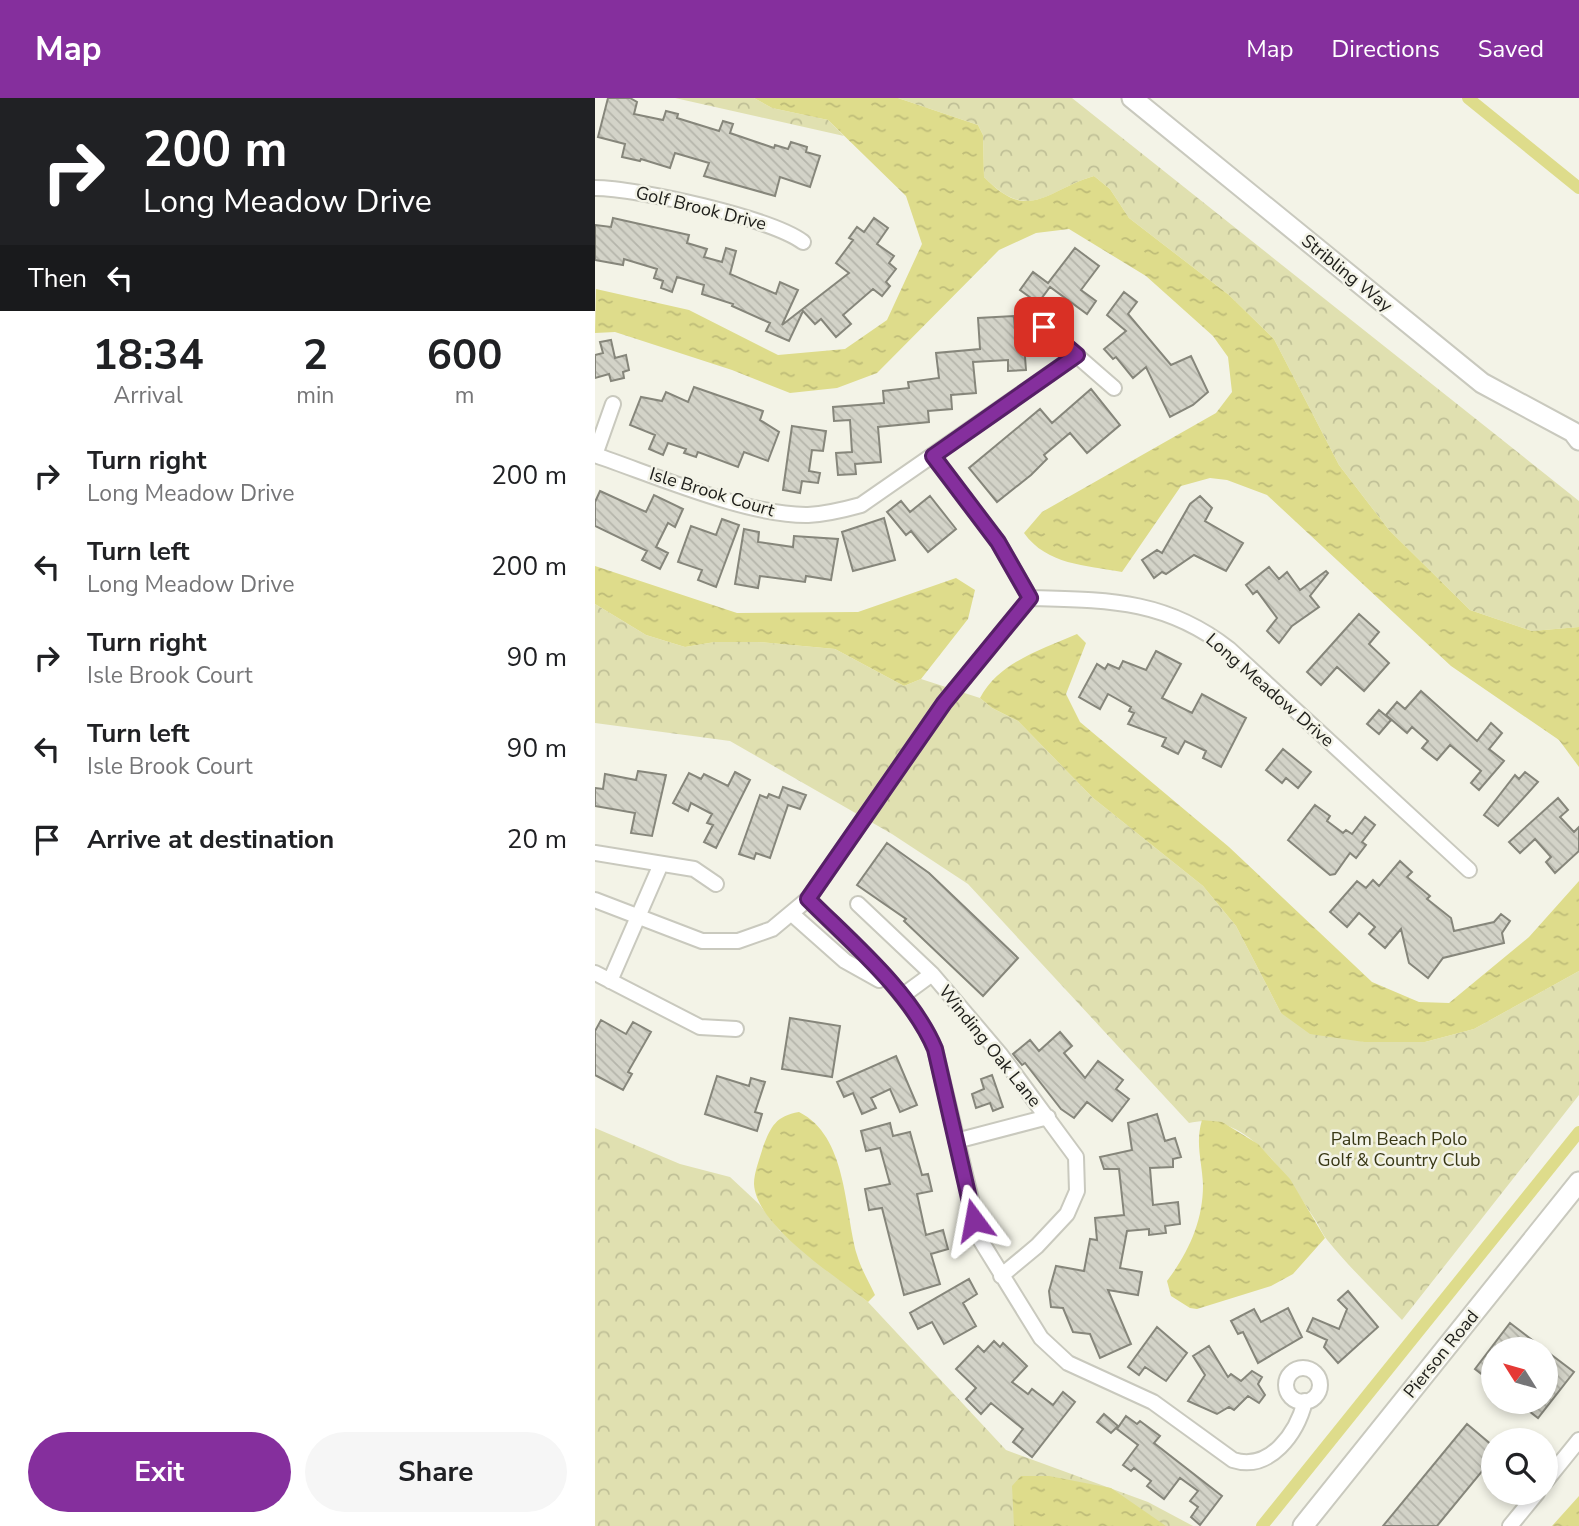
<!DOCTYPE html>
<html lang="en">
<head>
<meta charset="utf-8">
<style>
  body { margin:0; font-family:"Nunito Sans",sans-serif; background:#f6f6f6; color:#202124; height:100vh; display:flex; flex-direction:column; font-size:26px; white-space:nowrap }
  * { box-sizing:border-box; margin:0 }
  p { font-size:23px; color:#757577 }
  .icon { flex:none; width:38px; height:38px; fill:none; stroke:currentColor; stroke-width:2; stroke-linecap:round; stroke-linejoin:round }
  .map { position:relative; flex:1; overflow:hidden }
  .drawer { display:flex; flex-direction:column; background:#fff; width:595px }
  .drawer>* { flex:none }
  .hud { background:#202124; color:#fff; overflow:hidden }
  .needle { width:46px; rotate:307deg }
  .fabs { position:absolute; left:886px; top:1239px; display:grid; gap:14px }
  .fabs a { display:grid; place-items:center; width:77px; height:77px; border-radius:50%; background:#fff; box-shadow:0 4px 10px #0003; font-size:35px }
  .pin { position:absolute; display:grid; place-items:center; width:60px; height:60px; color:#fff; margin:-30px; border-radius:14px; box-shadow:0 4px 10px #0006 }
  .me { position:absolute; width:77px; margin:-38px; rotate:347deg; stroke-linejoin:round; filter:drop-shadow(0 0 5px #0008) }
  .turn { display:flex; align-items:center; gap:24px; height:147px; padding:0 28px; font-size:32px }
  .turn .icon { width:91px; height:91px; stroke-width:2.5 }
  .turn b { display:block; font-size:49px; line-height:60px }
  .then { display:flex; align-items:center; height:66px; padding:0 28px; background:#0003; gap:14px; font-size:26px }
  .eta { display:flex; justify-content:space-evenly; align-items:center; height:119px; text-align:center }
  .eta b { font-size:42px; font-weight:700; line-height:49px }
  .button { display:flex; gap:14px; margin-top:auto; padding:14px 28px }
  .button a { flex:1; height:80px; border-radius:42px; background:#852f9d; color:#fff; font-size:28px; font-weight:700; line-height:80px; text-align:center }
  .button a+a { background:#f6f6f6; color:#202124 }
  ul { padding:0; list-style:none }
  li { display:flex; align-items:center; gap:21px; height:91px; padding:0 28px }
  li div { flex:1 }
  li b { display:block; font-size:26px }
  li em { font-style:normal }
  header { display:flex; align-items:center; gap:42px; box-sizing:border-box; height:98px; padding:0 35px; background:#852f9d; color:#fff }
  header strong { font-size:33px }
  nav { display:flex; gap:38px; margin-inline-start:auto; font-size:24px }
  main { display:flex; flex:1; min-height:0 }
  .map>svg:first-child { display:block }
  .park { fill:url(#park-crowns) }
  .water { fill:url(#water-ripples) }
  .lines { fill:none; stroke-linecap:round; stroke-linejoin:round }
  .canal { stroke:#dedc8b; stroke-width:12 }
  .building { fill:url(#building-back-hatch); stroke:#86867b; stroke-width:2 }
  .street-casing { stroke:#c9c9be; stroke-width:18 }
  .secondary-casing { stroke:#c9c9be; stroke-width:23 }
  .street { stroke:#fff; stroke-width:14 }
  .secondary { stroke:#fff; stroke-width:19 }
  .route-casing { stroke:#561f66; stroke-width:18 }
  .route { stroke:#852f9d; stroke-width:12 }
  .labels { text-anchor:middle; stroke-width:5; stroke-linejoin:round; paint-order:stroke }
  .street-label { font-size:18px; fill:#21211d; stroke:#f3f3e7 }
  .park-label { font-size:18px; fill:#383714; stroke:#f3f3e7 }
</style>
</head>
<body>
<header>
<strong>Map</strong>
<nav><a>Map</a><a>Directions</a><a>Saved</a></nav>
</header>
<main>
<section class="drawer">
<div class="hud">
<div class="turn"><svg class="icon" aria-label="right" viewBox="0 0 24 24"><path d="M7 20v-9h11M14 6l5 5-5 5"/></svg><div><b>200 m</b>Long Meadow Drive</div></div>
<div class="then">Then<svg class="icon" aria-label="left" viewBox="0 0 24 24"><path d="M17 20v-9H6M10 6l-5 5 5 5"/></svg></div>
</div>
<div class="eta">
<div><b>18:34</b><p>Arrival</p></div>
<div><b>2</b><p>min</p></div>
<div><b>600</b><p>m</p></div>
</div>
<ul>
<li><svg class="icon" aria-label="right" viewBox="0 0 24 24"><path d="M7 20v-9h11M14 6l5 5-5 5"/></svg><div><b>Turn right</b><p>Long Meadow Drive</p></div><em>200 m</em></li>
<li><svg class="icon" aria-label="left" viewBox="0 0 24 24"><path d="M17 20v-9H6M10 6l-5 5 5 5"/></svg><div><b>Turn left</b><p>Long Meadow Drive</p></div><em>200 m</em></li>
<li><svg class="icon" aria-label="right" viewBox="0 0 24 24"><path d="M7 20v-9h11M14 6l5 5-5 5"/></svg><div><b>Turn right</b><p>Isle Brook Court</p></div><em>90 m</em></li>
<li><svg class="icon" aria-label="left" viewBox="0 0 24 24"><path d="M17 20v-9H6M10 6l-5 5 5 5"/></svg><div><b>Turn left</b><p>Isle Brook Court</p></div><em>90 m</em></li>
<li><svg class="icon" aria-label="arrive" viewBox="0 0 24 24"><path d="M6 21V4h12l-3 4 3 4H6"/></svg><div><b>Arrive at destination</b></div><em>20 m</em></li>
</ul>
<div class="button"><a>Exit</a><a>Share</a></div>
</section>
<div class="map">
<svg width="984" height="1428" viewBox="0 0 984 1428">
  <defs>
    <pattern id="park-crowns" width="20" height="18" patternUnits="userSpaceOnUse" patternTransform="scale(1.75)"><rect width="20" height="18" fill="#e0e0b0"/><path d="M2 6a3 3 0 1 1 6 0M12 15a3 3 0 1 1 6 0" fill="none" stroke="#c0c097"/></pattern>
    <pattern id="water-ripples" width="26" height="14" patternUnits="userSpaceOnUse" patternTransform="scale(1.75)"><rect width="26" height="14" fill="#dedc8b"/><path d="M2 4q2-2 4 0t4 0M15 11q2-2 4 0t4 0" fill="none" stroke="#bebc78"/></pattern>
    <pattern id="building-back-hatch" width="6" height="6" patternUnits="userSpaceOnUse" patternTransform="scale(1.75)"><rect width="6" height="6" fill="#d3d3c8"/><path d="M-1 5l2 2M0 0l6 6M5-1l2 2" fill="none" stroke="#b5b5ab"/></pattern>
  </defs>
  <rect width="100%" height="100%" fill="#f3f3e7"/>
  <path class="park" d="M80,0H159L177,10L233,22L249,38Z
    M303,0H477L984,403V529L937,533L875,512L794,432L744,367L679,241L634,197L534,120L515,91L499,78C451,92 435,126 389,79L388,37L383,27Z
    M0,506L51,537L90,549L120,544H163L240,551L309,588L326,581L385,600L397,610L423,623L498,700L608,788L641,828L686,915L769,944H830L879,931L984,873V997L807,1222C782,1196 756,1171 733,1143C727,1136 724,1127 719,1120C692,1079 653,1012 594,1025L373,786L297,736L135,643L0,625Z
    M0,1030L85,1066L135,1079L164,1106L185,1133L273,1204L411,1352L553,1404L598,1428H0Z"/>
  <path class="water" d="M159,0H303L383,27L388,37L389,79C434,126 451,92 499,78L515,91L534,120L634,197L679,241L744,367L794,432L875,512L937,533L984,529V669L964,642L856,568L672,397L632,382L615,380L586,388L527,474C490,467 452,467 429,435L447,414L621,315L637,294L633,259L618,238L551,178L474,131L441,135L404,152L282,275L242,290L195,295L137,272L20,234L0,235L1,191L94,212L183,257L250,251L292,222L327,146L311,98L233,22L177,10Z
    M0,468L142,515L263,514L361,480L380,492L373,521L326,581L309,588L240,551L163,544H120L90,549L51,537L0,506Z
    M482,536L491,545L471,596L485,624L634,749L777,884L824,904L854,905L934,839L984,783V873L879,931L830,944H769L715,936L686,915L641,828L608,788L498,700L423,623L397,610L385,600C404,564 446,552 482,536Z
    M204,1014C252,1038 249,1110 262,1157C266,1171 274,1184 280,1197L273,1204C241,1178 161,1128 159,1086C159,1074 165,1060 168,1049C176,1028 181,1018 204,1014Z
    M607,1022L627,1024L663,1046L695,1081L730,1140L698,1176L676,1188L602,1211L595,1210L576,1198L572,1183C593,1155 608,1124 608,1087C607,1063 600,1045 607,1022Z
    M426,1378H454L516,1390L571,1428H419L417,1388Z
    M984,1398V1428H957Z"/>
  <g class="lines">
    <path class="canal" d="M873,0L984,90
      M667,1428L984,1034"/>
  </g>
  <path class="building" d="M13,0H35L42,4L39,16L68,22L71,13L83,16L82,20L124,33L128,23L138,26L135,35L179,50L180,47L193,51L196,44L212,49L211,54L225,58L215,89L185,79L180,98L109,78L114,65L80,55L75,70L46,61L45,63L27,59L30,46L3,39Z
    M18,120L94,137L92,145L112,151L109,159L127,164L131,150L141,153L135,176L181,196L185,184L203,192L187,227L254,175L241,165L258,142L254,140L262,129L269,134L279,120L293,130L282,146L299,158L294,165L301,171L291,184L295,188L287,198L278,191L248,217L256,226L241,239L226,221L220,226L208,213L194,243L171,233L175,225L137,208L138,206L107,196L109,187L82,179L77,194L66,190L68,183L59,180L62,171L29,161L28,167L0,162V127L16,129Z
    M480,150L504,168L486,192L501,203L492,216L455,189L443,205L425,192L438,174L453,185Z
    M529,194L542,204L533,216L576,267L596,258L613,294L598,307L575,319L551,269L538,280L521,259L518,261L509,251L531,233L512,217Z
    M419,218L421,246L429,245L431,272L413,273V262L378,264L381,295L356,297L357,311L333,313L334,324L283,329L286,364L260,366L261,376L243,377L241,355L257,354L255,322L239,323L238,309L289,305L288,293L314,290L313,284L344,280L341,255L385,251L383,220Z
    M16,242L20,260L31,257L34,272L28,274L29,280L16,283L14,276L0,280V257L8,255L5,244Z
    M99,289L168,313L165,322L184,334L173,363L149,354L143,369L103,354L101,359L89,355L91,351L73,345L68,357L54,351L60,337L35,327L46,299L67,303L71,294L93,304Z
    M496,291L525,327L492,355L475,335L449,357L452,361L436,377L402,404L374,370L445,311L457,325Z
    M197,328L231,333L228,353L217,352L214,373L225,375L223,385L207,383L205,395L188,392Z
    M5,393L51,414L59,397L88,411L80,429L73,425L61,449L73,455L65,471L47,462L52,453L0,428V404Z
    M335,398L361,431L333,454L316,433L311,437L292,414L306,403L315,414Z
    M605,398L617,410L610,423L648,445L631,473L599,457L571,476L567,474L559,480L547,462L562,452L567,455L595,406Z
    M289,420L300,462L258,473L247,434Z
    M127,421L144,427L121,489L103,482L107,472L83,464L96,428L121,437Z
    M149,431L164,434L163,444L198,449L199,438L243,441L236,482L211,478L210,484L165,478L163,490L140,486Z
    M674,469L684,481L692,474L705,492L731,473L733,475L715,498L724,509L697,528L684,545L672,533L682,520L662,493L658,496L651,487Z
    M764,516L784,534L774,546L794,565L769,593L742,569L726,587L712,574Z
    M561,553L586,566L567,600L597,615L607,596L651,620L626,669L608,660L611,653L590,643L583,656L567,648L571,640L533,626L539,615L534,613L536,609L513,596L505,611L484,599L502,566L510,571L513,566L524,571L528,563L551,572Z
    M826,593L882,643L896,625L907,635L894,651L909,663L884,692L876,685L886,673L855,647L842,662L827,650L833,643L817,629L812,635L791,617L802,604L810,611Z
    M784,612L796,622L784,636L772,626Z
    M688,651L716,674L703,690L691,680L687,685L671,672Z
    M43,673L71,677L57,738L36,735L40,715L0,708V690L8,691L10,676L41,682Z
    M140,674L155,682L121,750L109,744L118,727L112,725L117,716L96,705L93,713L78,705L94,675L106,681L109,676L133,688Z
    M930,674L943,684L903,728L889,717L920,677L924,681Z
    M188,689L211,697L205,711L193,707L175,760L161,755L159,761L144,756L165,697L172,700L174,696L184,700Z
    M963,700L973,712L965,719L979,734L984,729V753L960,775L951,764L956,759L940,741L925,755L914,744Z
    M720,707L735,718L732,723L748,735L751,732L757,736L770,719L780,727L767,744L771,747L761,760L755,755L740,776L735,777L693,742Z
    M292,745L334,775L423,860L388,898L309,823L311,821L262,787Z
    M805,763L817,774L812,779L835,798L832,801L856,820L859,833L899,824L906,816L915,823L907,835L909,845L848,860L833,880L814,865L806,831L790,850L774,836L780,829L764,815L752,829L735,814L762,783L771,790L778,782L784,788Z
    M195,920L245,928L237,979L187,971Z
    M6,922L31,936L38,924L56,934L33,974L37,976L28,992L0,977V933Z
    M465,934L477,948L469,955L490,980L503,963L528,982L521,991L534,1001L517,1023L492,1004L479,1020L466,1011L430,965L427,967L418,956L435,942L444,953Z
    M301,958L322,1007L305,1014L295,991L276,1000L281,1010L267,1016L258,995L249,999L242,984Z
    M397,977L408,1009L398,1013L395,1005L381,1010L377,996L389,991L386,981Z
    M122,978L154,988L156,980L170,984L160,1014L167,1016L162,1033L110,1016Z
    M562,1016L570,1043L580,1040L586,1059L578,1061V1069L555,1070L558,1107L583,1104L585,1126L570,1128L571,1135L554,1137V1131L532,1133L525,1170L547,1174L543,1197L513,1192L536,1246L505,1260L495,1236L478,1234L468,1210L456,1209L454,1193L461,1168L489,1173L495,1141L502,1142L500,1120L529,1117L524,1071H509L505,1059L537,1052L533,1025Z
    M295,1025L298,1038L315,1034L327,1077L333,1076L337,1093L322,1096L331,1137L348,1132L353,1151L336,1156L345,1186L309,1197L287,1110L274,1112L270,1091L295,1086L285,1050L271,1053L266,1033Z
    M374,1181L382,1196L368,1205L381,1228L349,1246L337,1224L323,1231L315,1215Z
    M753,1193L783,1229L743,1265L729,1249L732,1242L712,1233L718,1220L744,1231L752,1211L743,1202Z
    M693,1210L707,1239L663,1265L648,1234L643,1236L636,1223L659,1211L666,1224Z
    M915,1225L949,1251H898V1285L880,1271Z
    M562,1229L592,1255L571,1283L550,1269L544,1277L533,1269Z
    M399,1243L405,1249L408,1245L432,1268L417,1284L433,1296L437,1291L458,1307L468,1294L480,1304L437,1359L418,1344L428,1331L396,1305L386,1316L371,1301L381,1290L361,1271L383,1248L389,1254Z
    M614,1248L633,1279L636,1276L646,1283L657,1273L667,1279L663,1286L670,1297L664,1305L653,1298L639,1312L634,1309L622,1316L593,1303L610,1277L598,1258Z
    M950,1252L979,1274L943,1320L922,1304H950Z
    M509,1316L523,1328L516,1335L502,1324Z
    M531,1318L542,1326L545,1323L565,1338L559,1345L627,1398L605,1427L596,1419L603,1409L595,1403L603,1393L585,1380L569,1401L552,1388L556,1383L539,1370L536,1373L528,1367L543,1347L522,1331Z
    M872,1326L898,1348V1360L842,1428H788Z"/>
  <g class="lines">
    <defs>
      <path id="street" d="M0,90C42,90 176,120 208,144
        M449,229L519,290
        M0,357C59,377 153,418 213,417C231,416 248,412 266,407L482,257
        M0,357L18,306
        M338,358L403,444L435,500
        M0,755L99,771L121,786
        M213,801C256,845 317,895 340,951L386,1143L446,1240L473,1265L558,1304L638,1362C675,1374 702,1335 710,1303
        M0,802L107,843H143L177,831L213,801L349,605L435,500C512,502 570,501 634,551L874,772
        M263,806L337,876L405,956L481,1059L482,1093L472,1116L442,1148L406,1178
        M197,816L250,863L284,882
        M0,875L105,929L141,931
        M15,883L66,766
        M307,898L337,876
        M361,1043L453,1019
        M691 1287a17 17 0 1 1 34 0a17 17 0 1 1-34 0Z
        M950,1384L984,1342
        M915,1428L942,1395"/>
      <path id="secondary" d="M537,0L887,285L978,334L984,342
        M708,1428L984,1084"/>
    </defs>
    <use href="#street" class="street-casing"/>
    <use href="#secondary" class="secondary-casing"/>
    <use href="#street" class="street"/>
    <use href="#secondary" class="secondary"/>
  </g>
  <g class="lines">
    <defs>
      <path id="route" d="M379,1122L340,951C316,894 256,844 213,801L349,605L435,500L403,444L338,358L482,257L449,229"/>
    </defs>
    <use href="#route" class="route-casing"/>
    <use href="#route" class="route"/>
  </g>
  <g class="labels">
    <g class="street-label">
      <text transform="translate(106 110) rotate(14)" y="6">Golf Brook Drive</text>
      <text transform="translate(752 175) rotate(39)" y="6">Stribling Way</text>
      <text transform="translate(117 394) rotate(17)" y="6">Isle Brook Court</text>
      <text transform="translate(675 592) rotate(41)" y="6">Long Meadow Drive</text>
      <text transform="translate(395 948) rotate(51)" y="6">Winding Oak Lane</text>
      <text transform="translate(846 1256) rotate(-51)" y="6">Pierson Road</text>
    </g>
    <g class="park-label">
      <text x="804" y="1047">Palm Beach Polo<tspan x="804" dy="21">Golf &amp; Country Club</tspan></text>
    </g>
  </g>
</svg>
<div class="fabs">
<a><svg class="needle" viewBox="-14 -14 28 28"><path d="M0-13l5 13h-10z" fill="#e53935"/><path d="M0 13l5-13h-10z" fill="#757577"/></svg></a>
<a><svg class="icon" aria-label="search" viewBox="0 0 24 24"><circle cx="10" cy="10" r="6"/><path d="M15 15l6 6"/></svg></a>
</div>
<div class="pin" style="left:449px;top:229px;background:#d93025"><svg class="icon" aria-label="arrive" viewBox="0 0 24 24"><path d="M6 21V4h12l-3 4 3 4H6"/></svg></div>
<svg class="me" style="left:379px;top:1122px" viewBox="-20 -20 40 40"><path d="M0-17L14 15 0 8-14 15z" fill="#852f9d" stroke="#fff" stroke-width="4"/></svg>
</div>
</main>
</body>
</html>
